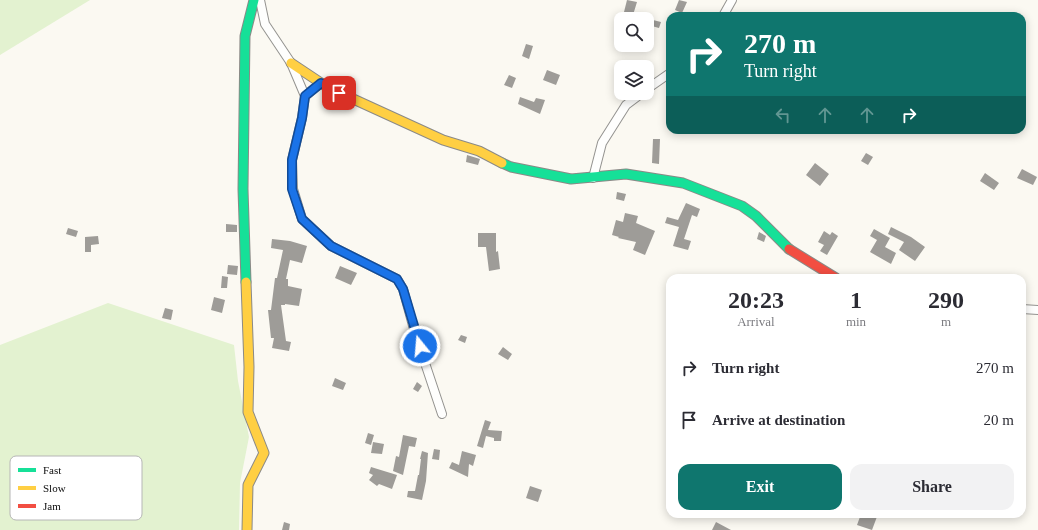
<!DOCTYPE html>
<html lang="en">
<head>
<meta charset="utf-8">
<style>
  body { margin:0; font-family:"Times New Roman",serif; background:#f2f2f3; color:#2b2b33; height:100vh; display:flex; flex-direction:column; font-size:15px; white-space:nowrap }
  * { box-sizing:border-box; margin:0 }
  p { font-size:13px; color:#7c7c81 }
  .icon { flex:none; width:22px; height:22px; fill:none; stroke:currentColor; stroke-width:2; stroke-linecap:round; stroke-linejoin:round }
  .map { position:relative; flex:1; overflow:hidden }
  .side { position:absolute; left:666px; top:274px; width:360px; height:244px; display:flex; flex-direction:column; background:#fff; border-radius:12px; box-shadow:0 2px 10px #0003 }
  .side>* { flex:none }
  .guide { position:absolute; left:666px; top:12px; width:360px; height:122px; border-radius:12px; box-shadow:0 2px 10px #0003; background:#0f766e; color:#fff; overflow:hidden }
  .fabs { position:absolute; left:614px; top:12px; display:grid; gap:8px }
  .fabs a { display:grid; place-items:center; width:40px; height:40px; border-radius:8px; background:#fff; box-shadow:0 2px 10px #0003; font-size:20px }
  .pin { position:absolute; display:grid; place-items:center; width:34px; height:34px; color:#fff; margin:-17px; border-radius:8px; box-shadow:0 2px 6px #0006 }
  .me { position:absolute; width:44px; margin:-22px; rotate:343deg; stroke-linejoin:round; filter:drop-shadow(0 0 3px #0008) }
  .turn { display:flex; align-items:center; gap:14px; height:84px; padding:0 12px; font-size:18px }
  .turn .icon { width:52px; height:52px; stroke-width:2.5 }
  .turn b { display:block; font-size:28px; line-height:34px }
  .lanes { display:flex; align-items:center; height:38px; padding:0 12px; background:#0003; justify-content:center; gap:20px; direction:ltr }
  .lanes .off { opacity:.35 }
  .eta { display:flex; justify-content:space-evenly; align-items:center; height:68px; text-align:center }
  .eta b { font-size:24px; font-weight:700; line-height:28px }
  .cta { display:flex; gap:8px; margin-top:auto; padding:8px 12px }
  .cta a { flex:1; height:46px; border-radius:12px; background:#0f766e; color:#fff; font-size:16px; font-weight:700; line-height:46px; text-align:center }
  .cta a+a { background:#f2f2f3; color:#2b2b33 }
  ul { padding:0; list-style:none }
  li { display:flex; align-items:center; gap:12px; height:52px; padding:0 12px }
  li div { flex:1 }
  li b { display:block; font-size:15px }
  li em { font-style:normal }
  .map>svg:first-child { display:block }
  .green { fill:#e3f2d0 }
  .building { fill:#9e9c98 }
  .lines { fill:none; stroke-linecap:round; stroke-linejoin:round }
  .street-casing { stroke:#949390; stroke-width:10 }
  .fast-casing { stroke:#8b8a87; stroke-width:11 }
  .slow-casing { stroke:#8b8a87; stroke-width:11 }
  .jam-casing { stroke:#8b8a87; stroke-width:11 }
  .street { stroke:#fefefd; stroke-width:8 }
  .fast { stroke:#16e098; stroke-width:9 }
  .slow { stroke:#ffcf43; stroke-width:9 }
  .jam { stroke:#f24e42; stroke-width:9 }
  .route-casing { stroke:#114b97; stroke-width:10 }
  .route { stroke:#1a73e8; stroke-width:7 }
  .key { fill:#fff; stroke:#b6b6b6; stroke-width:1 }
  .key-label { font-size:11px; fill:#0d0d0d }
</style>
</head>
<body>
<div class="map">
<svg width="1038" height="530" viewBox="0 0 1038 530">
  <rect width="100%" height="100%" fill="#fbf9f2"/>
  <path class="green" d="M0,0H90L0,55Z
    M108,303L234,345L238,381L249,437L240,483L239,530H0V345Z"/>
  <path class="building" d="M627,0L637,2L633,15L630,13L628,18L623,16Z
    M679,0L687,2L682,13L675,10Z
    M649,19L661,22L659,28L648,25Z
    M526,44L533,46L529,59L522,56Z
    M547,70L560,75L556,85L543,80Z
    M509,75L516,78L512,88L504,85Z
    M520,97L534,102L536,98L545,100L540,114L518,104Z
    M653,139H660L659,164L652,163Z
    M866,153L873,157L868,165L861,161Z
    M467,155L480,159L478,165L466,162Z
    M815,163L829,174L820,186L806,175Z
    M1022,169L1037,177L1033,185L1017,178Z
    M985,173L999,183L994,190L980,181Z
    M617,192L626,194L624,201L616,199Z
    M686,203L700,209L697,217L692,215L684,239L691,241L688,250L673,246L679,227L665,223L667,217L678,220Z
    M625,213L638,216L636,223L655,231L645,255L633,250L636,242L618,238L619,237L612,235L616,220L623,222Z
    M226,224L237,225V232H226Z
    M891,227L911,237L925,247L915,261L899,250L904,242L888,234Z
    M68,228L78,231L76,237L66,234Z
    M874,229L890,238L885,247L896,253L891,264L870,252L877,240L870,236Z
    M824,231L830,235L832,232L838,236L827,255L820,251L824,245L818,242Z
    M759,232L766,236L764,242L757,239Z
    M478,233H496V252L498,251L500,269L489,271L486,247H478Z
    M98,236L99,244L91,245V252H85V237Z
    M272,239L290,241L307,246L302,263L290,260L286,279H288V286L302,289L299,306L285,304V305H281L286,341L291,342L289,351L272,348L274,338H271L268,310H271L275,278H277L283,250L271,248Z
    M228,265L238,266L237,275L227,274Z
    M340,266L357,273L351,285L335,278Z
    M222,276L228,277L227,288H221Z
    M214,297L225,300L222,313L211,310Z
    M165,308L173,310L171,320L162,318Z
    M461,335L467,337L465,343L458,340Z
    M503,347L512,354L508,360L498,354Z
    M335,378L346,383L343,390L332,386Z
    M417,382L422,386L418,392L413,389Z
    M485,420L491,422L488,430L502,431L501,441H494V438L486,436L483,448L477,446Z
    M368,433L374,435L371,445L365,443Z
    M403,435L417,438L415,447L409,446L403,475L393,471L396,456L399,457Z
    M373,442L384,444L382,454L371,453Z
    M434,449L440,450L439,460L432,459Z
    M422,451L428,453L426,481L422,500L407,497L408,491H415L418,475H419L421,459H420Z
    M462,451L476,455L473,466L469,464L468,477L449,468L452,462L459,465Z
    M371,467L397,475L392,489L379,484L377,486L369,480L373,475L369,473Z
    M530,486L542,490L538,502L526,498Z
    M861,514H878L872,530L857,525Z
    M284,522L290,524L289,530H282Z
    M716,522L731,530H712Z"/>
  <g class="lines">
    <defs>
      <path id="street" d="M260,0L265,24L291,63L305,96L302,118L292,160L293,189L302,219L331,246L397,279L403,289L415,333L442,414
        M723,16L732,0
        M647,89L670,73
        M305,96L321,83
        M593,178L602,143L626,105L642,93
        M1022,309L1038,310"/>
      <path id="fast" d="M502,163L511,167L571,179L626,174L683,183L742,206L756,216L789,249
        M246,282L243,189L245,36L254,0"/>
      <path id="slow" d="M291,63L327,87L443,140L479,151L502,163
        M246,282L249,367L248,412L264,453L248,485L247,530"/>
      <path id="jam" d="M789,249L836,278"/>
    </defs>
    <use href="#street" class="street-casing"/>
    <use href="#fast" class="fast-casing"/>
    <use href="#slow" class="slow-casing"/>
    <use href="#jam" class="jam-casing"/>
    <use href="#street" class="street"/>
    <use href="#fast" class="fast"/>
    <use href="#slow" class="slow"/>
    <use href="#jam" class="jam"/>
  </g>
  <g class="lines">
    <defs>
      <path id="route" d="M339,93L321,83L305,96L302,118L292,160V189L302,219L331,246L397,279L403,289L420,346"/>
    </defs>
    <use href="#route" class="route-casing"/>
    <use href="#route" class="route"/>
  </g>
  <rect x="10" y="456" width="132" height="64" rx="6" class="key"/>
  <rect x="18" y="468" width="18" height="4" fill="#16e098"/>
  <rect x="18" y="486" width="18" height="4" fill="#ffcf43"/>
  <rect x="18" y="504" width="18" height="4" fill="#f24e42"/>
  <g class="key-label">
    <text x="43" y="474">Fast</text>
    <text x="43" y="492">Slow</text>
    <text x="43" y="510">Jam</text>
  </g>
</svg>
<div class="fabs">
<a><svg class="icon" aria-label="search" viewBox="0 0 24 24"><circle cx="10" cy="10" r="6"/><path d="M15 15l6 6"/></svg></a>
<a><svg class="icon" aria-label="layers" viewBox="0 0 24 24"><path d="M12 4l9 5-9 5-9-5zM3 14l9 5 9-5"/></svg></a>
</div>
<div class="pin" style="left:339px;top:93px;background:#d93025"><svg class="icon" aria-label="arrive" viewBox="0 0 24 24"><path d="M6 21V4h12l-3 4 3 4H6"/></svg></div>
<svg class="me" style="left:420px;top:346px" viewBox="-20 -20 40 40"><circle r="17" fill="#1a73e8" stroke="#fff" stroke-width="3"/><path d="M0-11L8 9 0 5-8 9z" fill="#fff"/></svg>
<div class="guide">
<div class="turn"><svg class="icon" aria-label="right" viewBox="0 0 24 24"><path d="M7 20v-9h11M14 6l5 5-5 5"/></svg><div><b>270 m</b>Turn right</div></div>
<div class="lanes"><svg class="icon off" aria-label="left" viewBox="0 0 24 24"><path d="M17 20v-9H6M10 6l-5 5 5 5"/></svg><svg class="icon off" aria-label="ahead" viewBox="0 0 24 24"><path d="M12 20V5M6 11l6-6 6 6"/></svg><svg class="icon off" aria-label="ahead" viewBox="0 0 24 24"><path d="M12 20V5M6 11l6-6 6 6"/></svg><svg class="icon" aria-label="right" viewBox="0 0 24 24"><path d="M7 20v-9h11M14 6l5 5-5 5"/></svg></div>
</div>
<section class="side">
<div class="eta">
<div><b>20:23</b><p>Arrival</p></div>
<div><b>1</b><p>min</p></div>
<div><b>290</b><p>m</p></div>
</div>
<ul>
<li><svg class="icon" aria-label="right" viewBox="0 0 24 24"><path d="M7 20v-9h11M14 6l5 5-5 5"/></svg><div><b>Turn right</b></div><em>270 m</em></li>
<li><svg class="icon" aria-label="arrive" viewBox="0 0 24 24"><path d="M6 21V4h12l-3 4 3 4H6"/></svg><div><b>Arrive at destination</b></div><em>20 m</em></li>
</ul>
<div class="cta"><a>Exit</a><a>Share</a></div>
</section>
</div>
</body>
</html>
